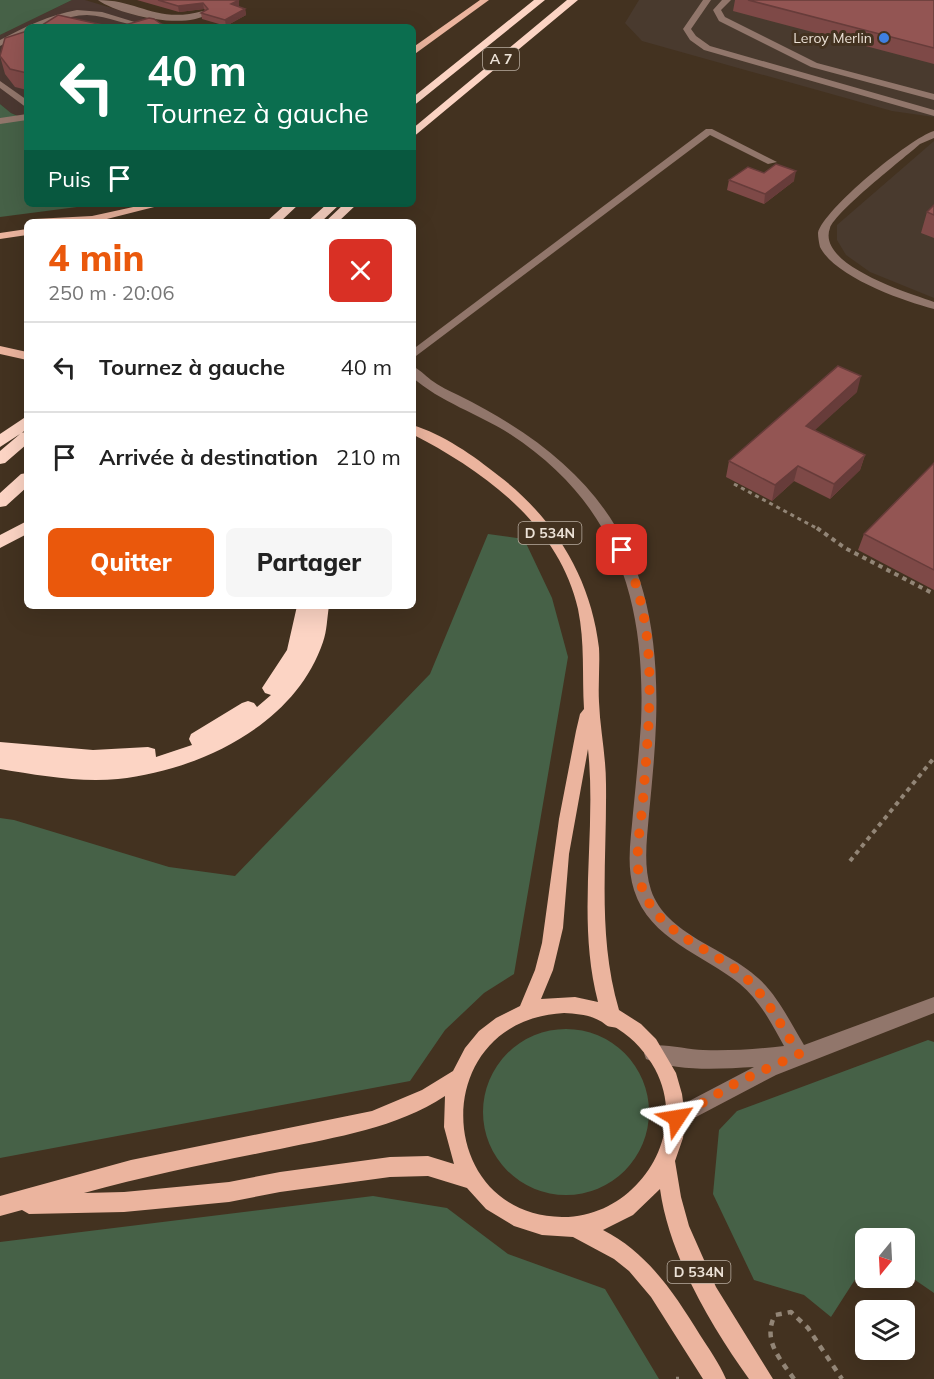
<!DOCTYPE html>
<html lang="fr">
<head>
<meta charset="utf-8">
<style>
  body { margin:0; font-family:Mulish,sans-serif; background:#f6f6f6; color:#222; height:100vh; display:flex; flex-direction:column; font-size:22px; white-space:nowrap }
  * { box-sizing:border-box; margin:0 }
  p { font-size:20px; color:#767676 }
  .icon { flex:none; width:33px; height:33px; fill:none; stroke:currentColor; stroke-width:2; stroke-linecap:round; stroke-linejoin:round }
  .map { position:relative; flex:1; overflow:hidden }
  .drawer { position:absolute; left:24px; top:219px; width:392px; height:390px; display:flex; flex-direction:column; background:#fff; border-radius:9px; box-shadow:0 6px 24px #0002 }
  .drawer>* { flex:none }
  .hud { position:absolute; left:24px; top:24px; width:392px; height:183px; border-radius:9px; box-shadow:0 6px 24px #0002; background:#0b6e4f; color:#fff; overflow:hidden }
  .needle { width:39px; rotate:198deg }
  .buttons { position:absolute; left:855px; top:1228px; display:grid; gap:12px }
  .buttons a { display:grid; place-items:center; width:60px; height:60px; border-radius:9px; background:#fff; box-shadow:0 6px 24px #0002; font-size:30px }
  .pin { position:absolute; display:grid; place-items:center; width:51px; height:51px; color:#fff; margin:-26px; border-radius:12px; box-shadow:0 3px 9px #0006 }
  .me { position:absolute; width:66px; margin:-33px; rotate:57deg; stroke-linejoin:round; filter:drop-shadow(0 0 4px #0008) }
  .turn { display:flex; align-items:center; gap:21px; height:126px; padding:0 24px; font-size:27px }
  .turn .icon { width:78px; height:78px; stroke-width:2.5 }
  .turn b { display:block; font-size:42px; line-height:51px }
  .then { display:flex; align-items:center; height:57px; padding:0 24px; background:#0003; gap:12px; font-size:22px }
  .round { display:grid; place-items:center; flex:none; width:63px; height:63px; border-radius:9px; background:#f6f6f6 }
  .summary { display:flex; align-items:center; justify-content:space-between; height:102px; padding:0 24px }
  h1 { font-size:36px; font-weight:800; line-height:45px; color:#ea580c }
  .button { display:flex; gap:12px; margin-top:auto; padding:12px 24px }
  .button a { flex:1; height:69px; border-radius:9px; background:#ea580c; color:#fff; font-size:24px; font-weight:800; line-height:69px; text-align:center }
  .button a+a { background:#f6f6f6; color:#222 }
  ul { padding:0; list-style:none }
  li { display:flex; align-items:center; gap:18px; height:90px; padding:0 24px; border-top:2px solid #e0e0e0 }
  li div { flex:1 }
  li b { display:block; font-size:22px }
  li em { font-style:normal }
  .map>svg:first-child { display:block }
  .industrial { fill:#493a2e }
  .medical { fill:#4b3831 }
  .green { fill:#466147 }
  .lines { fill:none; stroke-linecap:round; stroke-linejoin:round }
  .path-far2 { stroke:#928576; stroke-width:3; stroke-dasharray:4 4; stroke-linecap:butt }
  .path-far1 { stroke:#928576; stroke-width:4; stroke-dasharray:4.5 4.5; stroke-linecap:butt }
  .path { stroke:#928576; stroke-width:4.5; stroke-dasharray:6 6; stroke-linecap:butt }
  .minor { fill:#91766b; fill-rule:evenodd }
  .major { fill:#ebb49e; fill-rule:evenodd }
  .highway { fill:#fcd4c4; fill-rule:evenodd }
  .wall { fill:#7e4947 }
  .shaded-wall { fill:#673c3a }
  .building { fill:#935553; stroke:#673c3a; stroke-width:1.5 }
  .route { stroke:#ea580c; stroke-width:10; stroke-dasharray:0 18 }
  .shop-dot { fill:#3f7fe0; stroke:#433220; stroke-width:2 }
  .labels { text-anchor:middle; stroke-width:6; stroke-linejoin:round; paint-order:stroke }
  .far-poi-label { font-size:14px; fill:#ece2d7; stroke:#433220; text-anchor:end }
  .shield { fill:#433220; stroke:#b9ada0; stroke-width:1.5 }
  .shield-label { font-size:14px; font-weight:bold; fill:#ece2d7 }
</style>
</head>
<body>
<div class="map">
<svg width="934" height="1379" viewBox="0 0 934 1379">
  <rect width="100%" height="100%" fill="#433220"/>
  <path class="industrial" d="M639,0H934V117L892,111L642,41L625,23Z
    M934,141V298L870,272L846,255L837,240V225Z"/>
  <path class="medical" d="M72,0H85L175,27H27V120L11,113L0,104V35Z"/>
  <path class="green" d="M0,0H72L0,35Z
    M0,104L11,113L27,120V204H100L0,217Z
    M488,534L524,539L552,598L568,657L514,974L484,993L445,1030L410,1081L0,1158V818L14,820L169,867L235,876L430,674Z
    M483 1112a83 83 0 1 1 166 0a83 83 0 1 1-166 0Z
    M928,1040L934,1042V1293L905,1273L904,1239H866L865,1264L831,1317L804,1295L754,1280L713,1194L719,1130L737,1111Z
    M373,1196L447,1208L508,1254L605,1289L659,1379H0V1242Z"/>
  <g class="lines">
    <path class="path-far2" d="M734,484L820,530"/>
    <path class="path-far1" d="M817,528L845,548L934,594
      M850,861L934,758"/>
    <path class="path" d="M676,1379H679
      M794,1379C780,1359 762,1340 775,1315L791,1312L808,1328L842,1379"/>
    <path class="minor" d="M98,0C139,0 157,24 203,11L207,14C185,30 119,15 98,0Z
      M703,0H711L691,29L696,36L710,46L934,110V116L704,50L690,40L683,29Z
      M722,0H731L721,10L725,17L817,63L934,94V100L811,67L719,21L713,10Z
      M77,10L102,12L151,27C129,27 109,16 87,15C65,15 48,27 27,27V32L0,46V40C25,27 49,15 77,10Z
      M0,81L27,100V108L0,88Z
      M27,114V120L0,124V118Z
      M706,129H712L777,162L768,164L710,135L412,359V350Z
      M934,131V138L920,144C903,159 836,211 830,228C816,265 909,293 934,302V309C903,301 835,277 820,247C819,243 818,237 818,233C823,210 910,138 934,131Z
      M412,366C419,369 425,375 431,380C439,386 449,391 458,395C605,468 662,558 656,723C655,753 652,783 649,814C647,839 643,865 651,890C666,935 726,948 758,978C778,996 790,1022 804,1045L934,997V1013L776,1075L677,1127L670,1125L667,1118L670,1111L754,1067C719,1069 679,1072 646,1059L644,1053L646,1047C659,1042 688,1050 703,1050C730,1051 757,1049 784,1046C772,1024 760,1001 740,984C703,954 650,940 634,890C626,865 631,839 633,813C636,783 639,753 641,723C646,601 617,504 510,434C479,414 440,402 412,377Z"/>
    <path class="major" d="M480,0H489L412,56V48Z
      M147,204H166L95,222H29L34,219L92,216Z
      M27,229V235L0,239V233Z
      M0,346L27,352V360L0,354Z
      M412,425C443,434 474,456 499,476C554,518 591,578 599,648C600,666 598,684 599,702C600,729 606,756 606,784C607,861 597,935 619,1010L641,1024L656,1039L676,1073L682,1094L685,1116L683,1138L675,1161L681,1197L689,1226L716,1287L773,1379H749C711,1326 669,1255 660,1189L633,1215L603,1230C648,1253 674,1293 700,1335C709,1349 719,1363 726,1379H703L651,1297L629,1271L614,1259L573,1237L542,1235L514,1226L486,1209L467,1188L428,1176L390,1177L280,1192L229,1202L124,1212L29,1214L22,1210L0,1216V1196L131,1160L372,1111L422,1090L453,1071L465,1048L479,1031L496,1018L520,1006L535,970L542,943L559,819L576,731L580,714L584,709C582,675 585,643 578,609C559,525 484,471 412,434ZM588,749C597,834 576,918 598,1002L575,997L541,999L553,970L563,928L569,854ZM564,1013C580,1014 594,1015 606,1025C610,1028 614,1026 618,1029C634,1039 646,1053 655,1069C691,1136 635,1218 562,1217C433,1215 427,1020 564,1013ZM445,1096L444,1127L454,1164L428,1156L390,1157L280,1172L229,1182L124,1192L84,1193C149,1175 215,1162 280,1149C336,1137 397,1128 445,1096Z"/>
    <path class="highway" d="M534,0H545L412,107V98Z
      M567,0H578L412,138V129Z
      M286,204H299L280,222H266Z
      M327,204H340L321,222H307Z
      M344,204H357L338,222H325Z
      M27,416V428L22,433L27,431V444L5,463L0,464V451L20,434L0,447V434Z
      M27,473V487L6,506L0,507V493L21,474Z
      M27,521V534L0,548V535Z
      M297,606H329C327,618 327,631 323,642C295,725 200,770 118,779C79,783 38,775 0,769V742L93,750L148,747L155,749L156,757L192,745L189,739L191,734L242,703L248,701L254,703L257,707L271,695L265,693L262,688L287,650Z"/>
  </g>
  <path class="wall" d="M137,0H239V7L245,9L246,15L226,26L202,19L201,13L205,10L204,9L179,12Z
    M735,0H934V64L733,11Z
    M27,31V90L15,87L5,74L0,56Z
    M764,173L794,181L764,204L727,190L729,180Z
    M934,205V238L921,233L927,212Z
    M857,392L814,430L865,455L860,470L830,499L794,481L772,501L726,477L729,461Z
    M934,463V590L858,550L864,534Z"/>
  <path class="shaded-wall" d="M239,0V6L232,11L231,4Z
    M203,3L204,9L179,12L178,6Z
    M245,9L246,15L226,26L225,20Z
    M796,171L794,181L764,204L765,194Z
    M861,376L857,392L802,442L806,426Z
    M865,455L860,470L830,499L834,484Z
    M798,466L794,481L772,501L775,485Z"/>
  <path class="building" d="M158,0H239L231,4L245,9L225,20L201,13L208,9L203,3L178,6Z
    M748,0H934V48Z
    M58,15L112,27H39Z
    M149,18L154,19L164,26L118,27Z
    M27,31V73L10,69L0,56L5,38Z
    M776,164L796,171L765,194L729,180L748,167L764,173Z
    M934,205V215L927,212Z
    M838,366L861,376L806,426L865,455L834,484L798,466L775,485L729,461Z
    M934,463V570L864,534Z"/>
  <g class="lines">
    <path class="route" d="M622,550C661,628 649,717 643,800C641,826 634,856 640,881C655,937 711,945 748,980C769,1001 783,1029 799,1054L736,1083L677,1118"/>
  </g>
  <circle class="shop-dot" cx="884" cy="38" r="6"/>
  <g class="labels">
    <g class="far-poi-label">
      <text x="872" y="43">Leroy Merlin</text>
    </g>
    <g class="shield">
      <rect x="483" y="48" width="36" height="22" rx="4.5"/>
      <rect x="518.5" y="522" width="63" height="22" rx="4.5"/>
      <rect x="667.5" y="1261" width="63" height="22" rx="4.5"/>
    </g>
    <g class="shield-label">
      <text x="501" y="64">A 7</text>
      <text x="550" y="538">D 534N</text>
      <text x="699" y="1277">D 534N</text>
    </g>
  </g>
</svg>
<div class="buttons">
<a><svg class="needle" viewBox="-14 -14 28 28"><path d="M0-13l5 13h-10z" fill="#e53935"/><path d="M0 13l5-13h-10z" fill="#767676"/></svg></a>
<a><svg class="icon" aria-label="layers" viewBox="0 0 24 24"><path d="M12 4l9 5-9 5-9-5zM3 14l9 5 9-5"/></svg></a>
</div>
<div class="pin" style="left:622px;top:550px;background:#d93025"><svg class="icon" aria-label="arrive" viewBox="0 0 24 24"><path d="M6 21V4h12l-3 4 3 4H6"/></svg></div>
<svg class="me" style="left:677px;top:1118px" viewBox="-20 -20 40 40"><path d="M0-17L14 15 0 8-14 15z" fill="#ea580c" stroke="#fff" stroke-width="4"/></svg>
<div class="hud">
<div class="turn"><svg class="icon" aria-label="left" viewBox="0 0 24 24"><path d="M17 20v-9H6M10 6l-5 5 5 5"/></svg><div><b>40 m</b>Tournez à gauche</div></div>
<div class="then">Puis<svg class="icon" aria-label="arrive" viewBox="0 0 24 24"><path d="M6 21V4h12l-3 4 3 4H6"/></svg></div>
</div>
<section class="drawer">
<div class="summary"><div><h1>4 min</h1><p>250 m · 20:06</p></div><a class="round" style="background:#d93025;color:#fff"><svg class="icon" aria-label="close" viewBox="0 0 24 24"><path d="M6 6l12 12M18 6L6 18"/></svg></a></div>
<ul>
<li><svg class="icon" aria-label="left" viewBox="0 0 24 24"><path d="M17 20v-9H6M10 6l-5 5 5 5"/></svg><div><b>Tournez à gauche</b></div><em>40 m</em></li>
<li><svg class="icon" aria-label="arrive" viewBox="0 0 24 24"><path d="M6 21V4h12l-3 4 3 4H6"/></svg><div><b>Arrivée à destination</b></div><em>210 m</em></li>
</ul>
<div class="button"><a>Quitter</a><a>Partager</a></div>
</section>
</div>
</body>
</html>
